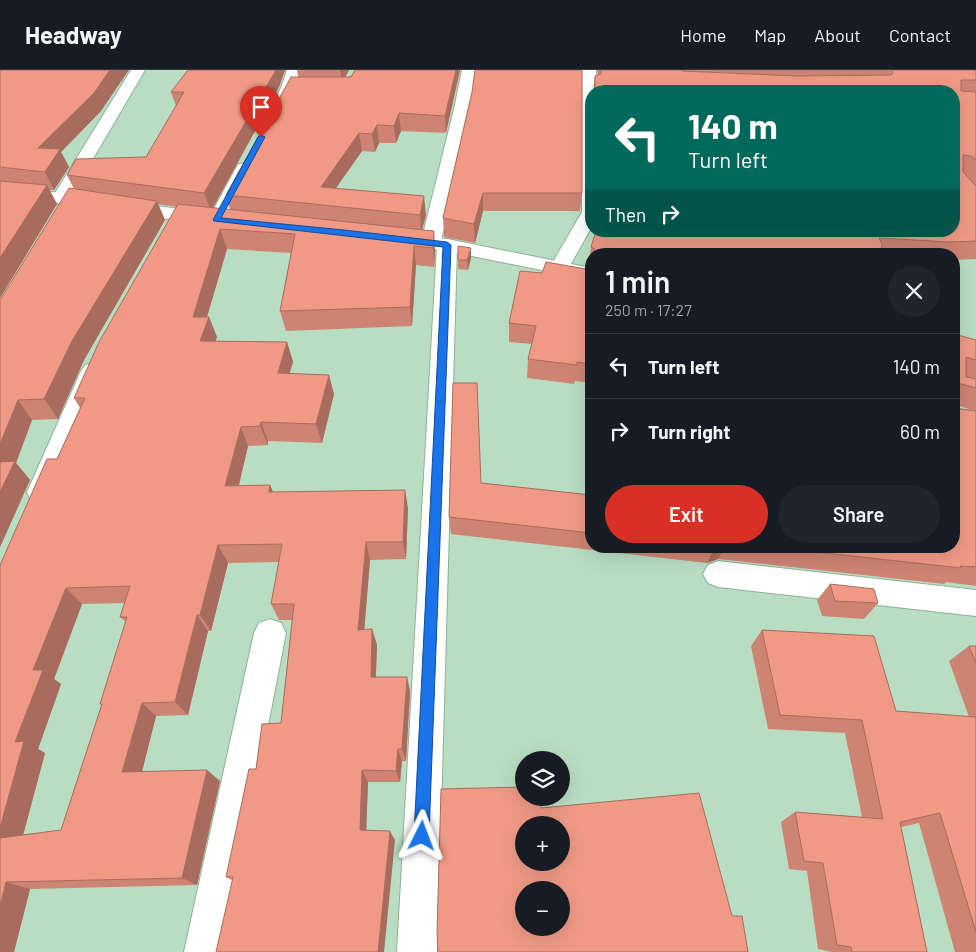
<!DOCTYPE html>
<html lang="en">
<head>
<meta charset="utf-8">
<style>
  body { margin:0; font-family:Barlow,sans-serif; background:#20242c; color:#f1f3f6; height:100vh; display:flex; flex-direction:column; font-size:19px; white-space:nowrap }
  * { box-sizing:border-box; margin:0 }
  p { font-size:16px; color:#9ea1a6 }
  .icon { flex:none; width:28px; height:28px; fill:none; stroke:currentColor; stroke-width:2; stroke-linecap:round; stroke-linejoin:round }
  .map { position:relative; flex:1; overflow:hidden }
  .side { position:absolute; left:585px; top:178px; width:375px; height:305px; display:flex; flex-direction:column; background:#171b24; border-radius:20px; box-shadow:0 5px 20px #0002 }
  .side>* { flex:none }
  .top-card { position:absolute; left:585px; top:15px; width:375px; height:152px; border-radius:20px; box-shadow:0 5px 20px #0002; background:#00695c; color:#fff; overflow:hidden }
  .controls { position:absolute; left:515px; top:681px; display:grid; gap:10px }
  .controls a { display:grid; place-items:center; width:55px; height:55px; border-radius:50%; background:#171b24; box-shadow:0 5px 20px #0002; font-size:25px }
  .pin { position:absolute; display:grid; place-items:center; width:42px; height:42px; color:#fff; margin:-51px -21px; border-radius:50% 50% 50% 0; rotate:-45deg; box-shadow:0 0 5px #0007 }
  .pin .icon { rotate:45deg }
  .me { position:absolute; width:55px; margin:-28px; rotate:3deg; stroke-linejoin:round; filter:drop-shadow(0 0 4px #0008) }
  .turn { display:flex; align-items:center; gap:18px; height:105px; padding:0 20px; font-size:22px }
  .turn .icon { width:65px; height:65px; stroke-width:2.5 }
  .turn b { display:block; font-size:35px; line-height:42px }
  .then { display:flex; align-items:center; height:48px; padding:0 20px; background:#0003; gap:10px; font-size:19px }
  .round { display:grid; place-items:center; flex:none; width:52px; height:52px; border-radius:26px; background:#20242c }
  .head { display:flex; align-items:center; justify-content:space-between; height:85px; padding:0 20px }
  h1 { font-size:30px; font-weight:600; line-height:38px }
  .button { display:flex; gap:10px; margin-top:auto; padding:10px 20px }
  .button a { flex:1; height:58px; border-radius:30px; background:#d93025; color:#fff; font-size:20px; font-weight:600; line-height:58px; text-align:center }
  .button a+a { background:#20242c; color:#f1f3f6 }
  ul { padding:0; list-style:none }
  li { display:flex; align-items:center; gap:15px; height:65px; padding:0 20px; border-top:1px solid #363941 }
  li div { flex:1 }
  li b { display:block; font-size:19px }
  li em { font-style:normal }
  header { display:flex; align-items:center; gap:30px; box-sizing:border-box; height:70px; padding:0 25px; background:#171b24; border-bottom:1px solid #363941 }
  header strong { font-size:24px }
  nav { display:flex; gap:28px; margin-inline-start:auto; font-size:18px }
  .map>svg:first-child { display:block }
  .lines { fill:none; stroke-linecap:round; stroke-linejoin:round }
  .street-casing { stroke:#8eb197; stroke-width:2 }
  .secondary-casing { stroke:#8eb197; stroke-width:2 }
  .street { fill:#fff; fill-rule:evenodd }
  .secondary { fill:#fff; fill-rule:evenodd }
  .wall { fill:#ce8473; fill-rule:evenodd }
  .shaded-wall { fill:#a86c5e }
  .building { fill:#f09a86; stroke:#a86c5e; fill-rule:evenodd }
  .route { fill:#1a73e8; stroke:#114b97 }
</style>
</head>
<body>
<header>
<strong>Headway</strong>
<nav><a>Home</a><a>Map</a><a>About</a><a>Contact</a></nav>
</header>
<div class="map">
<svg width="976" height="882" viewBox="0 0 976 882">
  <rect width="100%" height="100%" fill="#b9ddc2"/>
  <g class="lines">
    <defs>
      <path id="street" d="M131,0H145L70,128L67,132L61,133L55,132L52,128Z
        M287,0H301L295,18L284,41L281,44H271L268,41L281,18Z
        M462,0H476L470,39L441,171L447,169L454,171L457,175L437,882H397L437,176L431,178L424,176L421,172L454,39Z
        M582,0H596L597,21H591V158L567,201L560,203L553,201L550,197L582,142Z
        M245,93L251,94L254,98L226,150L224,154L217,156L210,154L208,150L236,98L239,94Z
        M93,293L101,295L105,301L53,422L50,429L40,433L30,429L27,422L81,301L85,295Z
        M718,491L976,520V546L718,517L708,513L703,504L708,495Z
        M270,549L281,553L286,563L224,882H184L254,563L259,553Z"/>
      <path id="secondary" d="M0,117L61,123L209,143L216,145L218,149L216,153L209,155L61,133L0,127Z
        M396,162L447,169L591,198V210L447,181L389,172L386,168L389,164Z"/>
    </defs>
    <use href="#street" class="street-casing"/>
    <use href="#secondary" class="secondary-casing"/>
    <use href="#street" class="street"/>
    <use href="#secondary" class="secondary"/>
  </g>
  <path class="wall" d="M0,0L101,41L61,82L69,97L54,120H49L57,134L0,228Z
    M188,0H285L279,17L213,138L230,140L226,125L298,7L297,0H349L345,7L460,0L446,63L401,61L396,73H379L375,82L362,81L336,118L426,145L422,160L435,181L434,197L416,195L412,256L286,261L280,241L291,183L227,179L207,247H209L217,267L215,271L287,272L293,292L289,303L334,324L322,373L268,371V375L248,376L239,416L270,415L273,422L408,438L406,489L370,490L364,560L372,559L377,575L376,607L410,621L406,691H402L400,712H368L366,760L395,770L232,810L226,807L256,699L281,653L292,550H279L271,534L279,492L228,493L211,561H208L188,645L156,646L142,702L220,711L197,815L30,819L14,882H0V495L57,389L80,338L74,328L177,137L158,134L165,150L84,290L58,349L32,350L16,393L30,410L0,477V230L74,119L67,105L146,87L176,36L171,22ZM125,533L120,547L126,552L100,634L102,635L61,760L23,765L45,683L38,679L61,614L54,609L82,534Z
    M597,0H976V189L954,190V184H591V313L575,311L574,314L527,308L528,289L532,274L509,272V253L542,203L586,199L589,192L591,177L954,21H593L595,6L598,5Z
    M472,22L582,123L580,141H483L475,173L444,167L443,148Z
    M471,178V188L468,200L458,199V190Z
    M954,264L976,270V516L946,512L944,514L718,489L707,493L451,464L449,447L481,413L591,425V476H954L969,339L954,334Z
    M830,514L878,533L864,549L822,546L817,530Z
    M762,560L896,641L969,647L949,591L969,576L976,593V882H955L919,753L901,757L927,882H832L818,879L807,801L789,799L781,752L795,742L862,747L845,663L768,659L751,576Z"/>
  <path class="shaded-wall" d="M110,0H129L101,41L61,82L69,97L54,120L45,102L38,78Z
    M276,0H285L279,17L211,141L204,123Z
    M340,0H349L342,13Z
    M456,0H460L446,63L445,46Z
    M399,43L401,61L396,73L394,56Z
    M377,55L379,73L375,82L372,64Z
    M359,63L362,81L324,135L321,117Z
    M47,115L57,134L0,228V188Z
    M483,123V141L475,173L474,154Z
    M424,126L426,145L421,163L420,145Z
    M157,131L165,150L84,290L58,349L44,329L72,271Z
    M220,159L227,179L201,267L193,247Z
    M434,161L435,181L434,197L433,178Z
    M414,176L416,195L412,256L410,237Z
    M471,178V188L468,200L467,190Z
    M209,247L217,267L208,291L200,271Z
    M287,272L293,292L284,322L278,303Z
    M329,305L334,324L322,373L316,354Z
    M18,330L32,350L16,393L30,410L0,477V374Z
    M261,352L268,371V375L260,356Z
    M241,357L248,376L234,434L225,416Z
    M270,415L278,434L269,422Z
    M405,420L408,438L406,489L403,472Z
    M366,472L370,490L363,576L358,560Z
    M218,475L228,493L211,561L200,545Z
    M716,476H725L718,489L707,493L715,477Z
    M66,518L82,534L54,609L61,614L38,679L45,683L20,777L0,770V758L15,672L33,600Z
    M197,545L208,561L188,645L175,632Z
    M372,559L377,575L375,622L371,607Z
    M407,607L410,621L406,691L402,679Z
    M142,633L156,646L139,713L122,702Z
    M398,679L402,691L400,712L396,701Z
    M207,700L220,711L197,815L182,808Z
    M362,700L368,712L366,769L360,760Z
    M390,761L395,770L384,882H378Z
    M6,812L30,819L14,882H0V836Z"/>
  <path class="building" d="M0,0H110L94,23L38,78L60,79L45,102L0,97Z
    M188,0H276L204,123L67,105L76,89L146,87L184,22H171Z
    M355,0H456L445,46L399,43L394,56L377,55L372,64L359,63L321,117L424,126L420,145L226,125L291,7H351Z
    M475,0H582V123H483L474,154L443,148L472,22Z
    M601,0H682V1L796,6L891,5L893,3L891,0H976V10H961V21L976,22V90L971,86L963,85V102L976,116V171L949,172L879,168L882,174L881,184H595V179L591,177L596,161H954V21H595V6L601,4Z
    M0,111L47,115L0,188Z
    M69,118L157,131L72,271L44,329L18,330L0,374V230Z
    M178,134L434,161L433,178L414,176L410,237L280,241L295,164L220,159L193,247H209L200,271L287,272L278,303L329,305L316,354L261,352L260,356L241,357L225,416L270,415L269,422L405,420L403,472H366L358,560L372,559L371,607H407L402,679H398L396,701L362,700L360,760L390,761L378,882H216L233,807H226L249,699H256L262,654L281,653L294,534H271L282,474L218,475L200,545H197L175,632L142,633L122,702L207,700L182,808L6,812L0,836V768L61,760L102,634H100L127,547H120L130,516L66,518L33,600H43L15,672L24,671L0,758V495L47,389H57L85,328H74L99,272Z
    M458,176L471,178L467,190H458Z
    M546,192L586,199L587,192L591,193V294L577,292V295L528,289L536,256L509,253L520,201L542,203Z
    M954,264L976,270V290L966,287V307L976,309V318L954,312Z
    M453,313H477L481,413L591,425V463L449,447Z
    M954,338L976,341V497L960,496L961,498L761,476H954Z
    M15,391L0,422V392Z
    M830,514L874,519L878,533L835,531Z
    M762,560L874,566L896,641L976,647V862L940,743L900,752L927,882H852L851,877L837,875L823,793L804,791L795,742L883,749L862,650L780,645Z
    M969,576H976V593Z
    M524,717V728H541V738L699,723L732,846H742L748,882H438L437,863L441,719ZM524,755H561V792H524ZM524,820H561V858H524Z"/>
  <path class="route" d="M261,65L265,67L221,148L344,160L447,172L451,175L429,766L427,772L422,774L416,772L414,766L443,177L214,151L213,150L258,67Z"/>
</svg>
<div class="controls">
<a><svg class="icon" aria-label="layers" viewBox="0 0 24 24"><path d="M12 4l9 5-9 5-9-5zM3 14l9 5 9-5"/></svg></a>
<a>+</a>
<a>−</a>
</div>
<div class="pin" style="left:261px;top:67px;background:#d93025"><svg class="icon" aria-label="arrive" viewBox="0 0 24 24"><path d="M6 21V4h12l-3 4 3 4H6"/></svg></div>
<svg class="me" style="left:422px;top:766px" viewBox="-20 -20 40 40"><path d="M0-17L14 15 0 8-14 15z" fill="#1a73e8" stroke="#fff" stroke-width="4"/></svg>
<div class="top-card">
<div class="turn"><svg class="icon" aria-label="left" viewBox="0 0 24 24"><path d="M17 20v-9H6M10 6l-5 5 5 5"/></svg><div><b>140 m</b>Turn left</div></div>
<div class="then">Then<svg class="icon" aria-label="right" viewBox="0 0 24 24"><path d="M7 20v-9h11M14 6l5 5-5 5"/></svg></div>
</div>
<section class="side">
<div class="head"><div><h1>1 min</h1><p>250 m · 17:27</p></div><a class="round"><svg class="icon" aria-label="close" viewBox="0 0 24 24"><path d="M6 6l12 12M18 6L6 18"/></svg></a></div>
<ul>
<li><svg class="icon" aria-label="left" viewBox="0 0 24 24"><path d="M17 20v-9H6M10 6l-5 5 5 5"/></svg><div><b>Turn left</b></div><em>140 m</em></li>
<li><svg class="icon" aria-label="right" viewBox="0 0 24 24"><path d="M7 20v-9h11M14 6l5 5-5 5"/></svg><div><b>Turn right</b></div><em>60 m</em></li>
</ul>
<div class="button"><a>Exit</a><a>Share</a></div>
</section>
</div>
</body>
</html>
